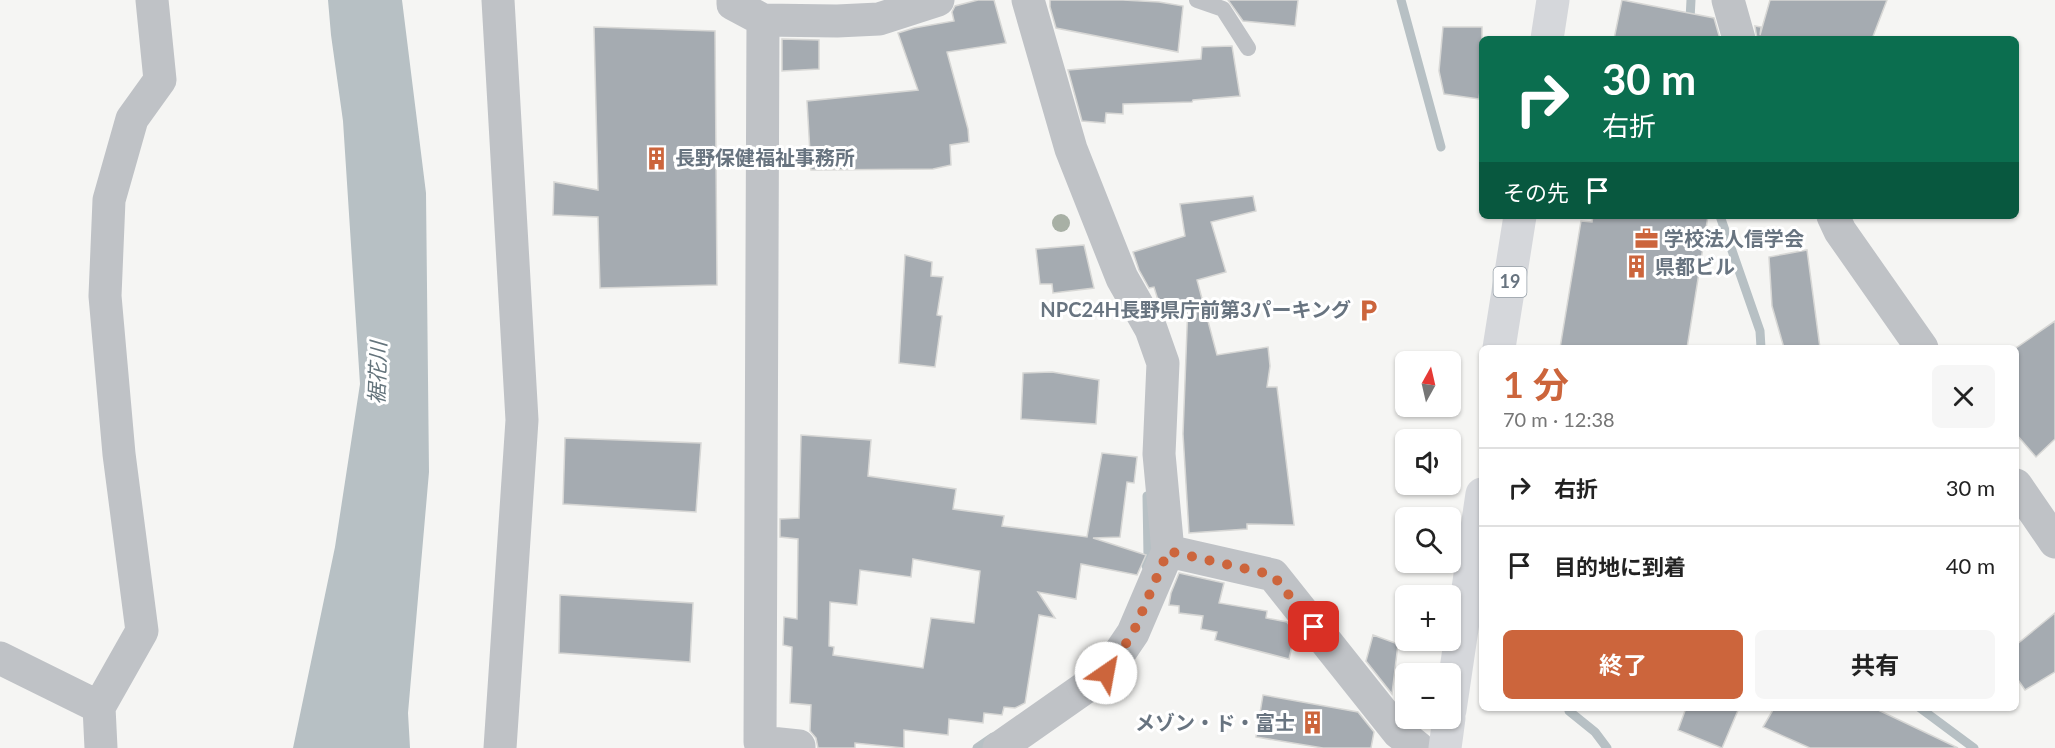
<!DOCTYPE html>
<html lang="ja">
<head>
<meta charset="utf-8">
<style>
  body { margin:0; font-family:Lato,"Noto Sans JP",sans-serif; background:#f6f6f6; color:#222; height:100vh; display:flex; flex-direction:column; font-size:22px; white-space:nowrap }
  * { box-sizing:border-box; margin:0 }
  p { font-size:20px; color:#767676 }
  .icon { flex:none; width:33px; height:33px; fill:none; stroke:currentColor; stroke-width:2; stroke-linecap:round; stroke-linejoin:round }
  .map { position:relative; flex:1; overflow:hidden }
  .side { position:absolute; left:1479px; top:345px; width:540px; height:366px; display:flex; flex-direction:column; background:#fff; border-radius:9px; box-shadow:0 2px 4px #0004 }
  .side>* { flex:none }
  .hud { position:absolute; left:1479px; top:36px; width:540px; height:183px; border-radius:9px; box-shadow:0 2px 4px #0004; background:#0b6e4f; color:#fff; overflow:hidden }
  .needle { width:39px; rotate:8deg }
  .buttons { position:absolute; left:1395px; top:351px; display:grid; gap:12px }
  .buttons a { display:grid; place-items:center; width:66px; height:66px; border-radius:9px; background:#fff; box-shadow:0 2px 4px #0004; font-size:30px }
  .pin { position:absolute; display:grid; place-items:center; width:51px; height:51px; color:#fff; margin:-26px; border-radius:12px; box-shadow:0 3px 9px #0006 }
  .me { position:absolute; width:66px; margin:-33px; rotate:33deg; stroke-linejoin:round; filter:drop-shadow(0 0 4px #0008) }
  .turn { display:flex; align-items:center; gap:21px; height:126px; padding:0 24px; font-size:27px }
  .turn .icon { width:78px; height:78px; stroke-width:2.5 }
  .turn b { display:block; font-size:42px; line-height:51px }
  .then { display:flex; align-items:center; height:57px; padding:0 24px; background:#0003; gap:12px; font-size:22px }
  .round { display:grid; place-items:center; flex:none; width:63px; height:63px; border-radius:9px; background:#f6f6f6 }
  .summary { display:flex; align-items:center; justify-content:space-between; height:102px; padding:0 24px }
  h1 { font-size:36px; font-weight:700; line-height:45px; color:#cc653c }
  .action { display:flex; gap:12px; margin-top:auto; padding:12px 24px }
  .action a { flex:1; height:69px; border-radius:9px; background:#cc653c; color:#fff; font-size:24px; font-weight:700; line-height:69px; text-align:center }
  .action a+a { background:#f6f6f6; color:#222 }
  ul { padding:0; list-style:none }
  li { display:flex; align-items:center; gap:18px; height:78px; padding:0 24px; border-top:2px solid #e0e0e0 }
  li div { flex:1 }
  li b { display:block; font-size:22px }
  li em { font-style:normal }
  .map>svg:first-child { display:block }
  .water { fill:#b7c0c4 }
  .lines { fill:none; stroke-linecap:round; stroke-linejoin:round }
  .stream { stroke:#b7c0c4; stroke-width:9 }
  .building { fill:#a5abb1; stroke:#d7d7d5; stroke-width:1.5; fill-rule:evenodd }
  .service { stroke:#bfc2c6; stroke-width:16 }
  .minor { stroke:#bfc2c6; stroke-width:33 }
  .tertiary { stroke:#bfc2c6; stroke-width:33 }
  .trunk { stroke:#d5d7db; stroke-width:33 }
  .tree { fill:#a8b0a5 }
  .route { stroke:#cc653c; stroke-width:10; stroke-dasharray:0 18 }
  .labels { text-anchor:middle; stroke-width:6; stroke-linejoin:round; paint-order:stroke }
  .shield { fill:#fff; stroke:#959ea6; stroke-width:1.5 }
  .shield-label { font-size:18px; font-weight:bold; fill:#687480 }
  .poi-label { font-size:20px; font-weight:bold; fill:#687480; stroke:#fff; text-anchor:start }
  .water-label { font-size:21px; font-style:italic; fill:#64747c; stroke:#fff }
</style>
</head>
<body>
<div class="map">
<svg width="2055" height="748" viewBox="0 0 2055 748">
  <rect width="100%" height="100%" fill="#f5f5f3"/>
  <path class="water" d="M328,0H402L426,193L429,472L408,713L410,748H293L335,547L360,384L343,121L331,35Z"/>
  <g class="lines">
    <path class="stream" d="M1401,0L1441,147
      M1689,39L1691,0
      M1720,216L1760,331L1761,348
      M1146,566L1148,556L1147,496
      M1920,708L1974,748
      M1569,711L1595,732L1607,748
      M977,748L993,737"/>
  </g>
  <path class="building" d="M978,0H994L1006,43L947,52L968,129L969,142L950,145L951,165L933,169L811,170L807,101L918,90L898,33L914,28L954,21L952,12L955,6Z
    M1050,0H1123L1159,2L1183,6L1178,52L1056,28L1050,7Z
    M1228,0H1298L1295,26L1243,21Z
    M1622,0L1714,18L1720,39H1614Z
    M1770,0H1887L1872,39H1757L1755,26L1761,27L1760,35Z
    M594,27L715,31L717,285L600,288L598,217L553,215L554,182L598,190Z
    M1443,27H1482V73L1479,99L1444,94L1439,71Z
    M782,39L819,40V69L782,71Z
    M1232,46L1240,96L1193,100L1192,102L1123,104V114L1106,113L1105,123L1082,121L1068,70L1201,59L1202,47Z
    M1253,196L1256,211L1211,222L1226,272L1197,280L1217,355L1268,347L1270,366L1267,387H1277L1294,525L1247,524V529L1189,533L1183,434L1188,303L1158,300L1154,287L1149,288L1139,270L1133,252L1185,236L1180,204Z
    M1593,216H1708L1687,348H1560L1581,221L1592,222Z
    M1084,245L1094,288L1053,293L1052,284H1040L1036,249Z
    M1807,250L1820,348H1784L1772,306L1769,257Z
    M905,255L932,262L931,276L943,277L937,315L942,316L935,367L899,363Z
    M2055,321V439L2036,457L2016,434V348Z
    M1052,372L1099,380L1096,424L1021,419L1023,373Z
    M801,435L871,440L868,476L956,489L953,509L1004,516L1002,526L1087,537L1102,453L1137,457L1134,483L1127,482L1120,537L1093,538L1146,555L1137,575L1081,564L1076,599L1038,592L1055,618L1039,615L1025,703L1015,708L1004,707L1002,715L984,713L983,723L949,719L948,735L904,730V748L855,743V748H818L816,738L810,731L811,705L790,703L792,647L783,645L784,617L797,619L798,539L780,537V519L799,518ZM913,559L980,571L974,623L931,618L923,668L833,655L834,647L829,646L830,602L857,605L860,570L911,577Z
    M565,438L701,443L696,512L563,504Z
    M1179,573L1224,583L1219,603L1267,611L1266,618L1287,622L1295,633L1289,659L1215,640L1217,632L1201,629L1203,616L1179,613V606L1169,605L1171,593Z
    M560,595L693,603L690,662L559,653Z
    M2055,613V672L2025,690L2016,677V645Z
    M1373,635L1398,644L1392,694L1366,661Z
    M1263,695L1358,712L1374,732L1371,748H1323L1256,737Z
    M1686,708H1739L1722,748L1678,730Z
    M1774,708H1874L1958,748H1810L1763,727Z"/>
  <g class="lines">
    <path class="service" d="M1197,0L1223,9L1248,48"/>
    <path class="minor" d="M733,0V4L763,20L837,21L879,19L938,0
      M1728,0L1739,39
      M763,20L760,742L799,746V748
      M1833,216L1840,231L1922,348
      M2016,485L2055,542
      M1168,551L1273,575L1398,732L1418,748
      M0,658L99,707
      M101,748L99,707L142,631L119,454L105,296L109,200L132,119L160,80L152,0
      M999,748L1106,673L1133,633L1168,551L1159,454L1163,363L1151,329L1122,278L1071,149L1028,0"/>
    <path class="tertiary" d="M498,0L522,420L500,748"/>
    <path class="trunk" d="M1547,39L1553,0
      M1499,348L1520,216
      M1450,710L1482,494
      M1445,748L1449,718"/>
  </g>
  <circle class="tree" cx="1061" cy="223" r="9"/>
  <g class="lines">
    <path class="route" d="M1106,673L1133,633L1168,551L1273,575L1314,627"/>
  </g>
  <defs>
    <symbol id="building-bare" viewBox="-9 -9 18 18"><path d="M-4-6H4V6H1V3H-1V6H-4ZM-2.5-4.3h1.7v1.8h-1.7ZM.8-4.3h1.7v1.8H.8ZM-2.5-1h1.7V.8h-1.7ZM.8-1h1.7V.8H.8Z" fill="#cc653c" stroke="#fff" stroke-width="2.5" paint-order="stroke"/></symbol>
    <symbol id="office-bare" viewBox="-9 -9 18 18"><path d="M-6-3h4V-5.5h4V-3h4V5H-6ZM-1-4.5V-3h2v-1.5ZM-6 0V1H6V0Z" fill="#cc653c" stroke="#fff" stroke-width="2.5" paint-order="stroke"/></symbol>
    <symbol id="parking-bare" viewBox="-9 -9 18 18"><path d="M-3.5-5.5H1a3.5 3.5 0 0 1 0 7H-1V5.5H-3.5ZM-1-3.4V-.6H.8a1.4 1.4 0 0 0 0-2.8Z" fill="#cc653c" stroke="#fff" stroke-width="2.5" paint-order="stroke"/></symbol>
  </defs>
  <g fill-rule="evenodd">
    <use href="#building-bare" x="640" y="142" width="33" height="33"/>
    <use href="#office-bare" x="1630" y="222" width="33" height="33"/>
    <use href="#building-bare" x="1620" y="250" width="33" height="33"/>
    <use href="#parking-bare" x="1352" y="294" width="33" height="33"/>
    <use href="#building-bare" x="1296" y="706" width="33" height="33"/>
  </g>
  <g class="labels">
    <rect class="shield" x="1493.5" y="267" width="33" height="30" rx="4.5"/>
    <g class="shield-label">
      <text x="1510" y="288">19</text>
    </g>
    <g class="poi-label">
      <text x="675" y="165">長野保健福祉事務所</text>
      <text x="1664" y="246">学校法人信学会</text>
      <text x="1655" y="274">県都ビル</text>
      <text x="1351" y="317" text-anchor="end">NPC24H長野県庁前第3パーキング</text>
      <text x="1295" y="730" text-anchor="end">メゾン・ド・富士</text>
    </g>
    <g class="water-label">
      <text transform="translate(378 373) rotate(-88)" y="7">裾花川</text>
    </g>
  </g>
</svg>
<div class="buttons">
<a><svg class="needle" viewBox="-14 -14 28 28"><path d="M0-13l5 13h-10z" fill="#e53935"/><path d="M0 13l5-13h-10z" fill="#767676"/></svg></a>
<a><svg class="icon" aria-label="sound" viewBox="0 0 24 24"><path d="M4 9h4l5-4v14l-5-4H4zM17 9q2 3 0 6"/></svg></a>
<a><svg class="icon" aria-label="search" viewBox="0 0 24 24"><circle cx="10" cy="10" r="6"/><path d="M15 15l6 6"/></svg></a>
<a>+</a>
<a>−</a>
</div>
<div class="pin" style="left:1314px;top:627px;background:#d93025"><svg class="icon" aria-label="arrive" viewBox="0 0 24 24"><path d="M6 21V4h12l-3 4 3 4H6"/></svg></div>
<svg class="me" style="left:1106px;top:673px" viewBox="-20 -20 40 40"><circle r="19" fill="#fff"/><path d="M0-13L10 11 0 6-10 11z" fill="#cc653c"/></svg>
<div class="hud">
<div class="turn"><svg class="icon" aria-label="right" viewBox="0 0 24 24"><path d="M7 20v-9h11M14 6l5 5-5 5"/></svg><div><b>30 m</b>右折</div></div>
<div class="then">その先<svg class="icon" aria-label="arrive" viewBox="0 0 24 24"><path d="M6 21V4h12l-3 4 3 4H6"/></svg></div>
</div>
<section class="side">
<div class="summary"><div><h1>1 分</h1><p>70 m · 12:38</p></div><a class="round"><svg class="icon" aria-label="close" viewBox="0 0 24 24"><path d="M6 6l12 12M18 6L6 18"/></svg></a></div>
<ul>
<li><svg class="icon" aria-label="right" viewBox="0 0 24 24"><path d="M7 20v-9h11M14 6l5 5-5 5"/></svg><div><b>右折</b></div><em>30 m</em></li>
<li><svg class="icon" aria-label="arrive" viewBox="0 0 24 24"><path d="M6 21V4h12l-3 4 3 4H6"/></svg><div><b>目的地に到着</b></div><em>40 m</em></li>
</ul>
<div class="action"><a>終了</a><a>共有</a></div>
</section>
</div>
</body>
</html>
